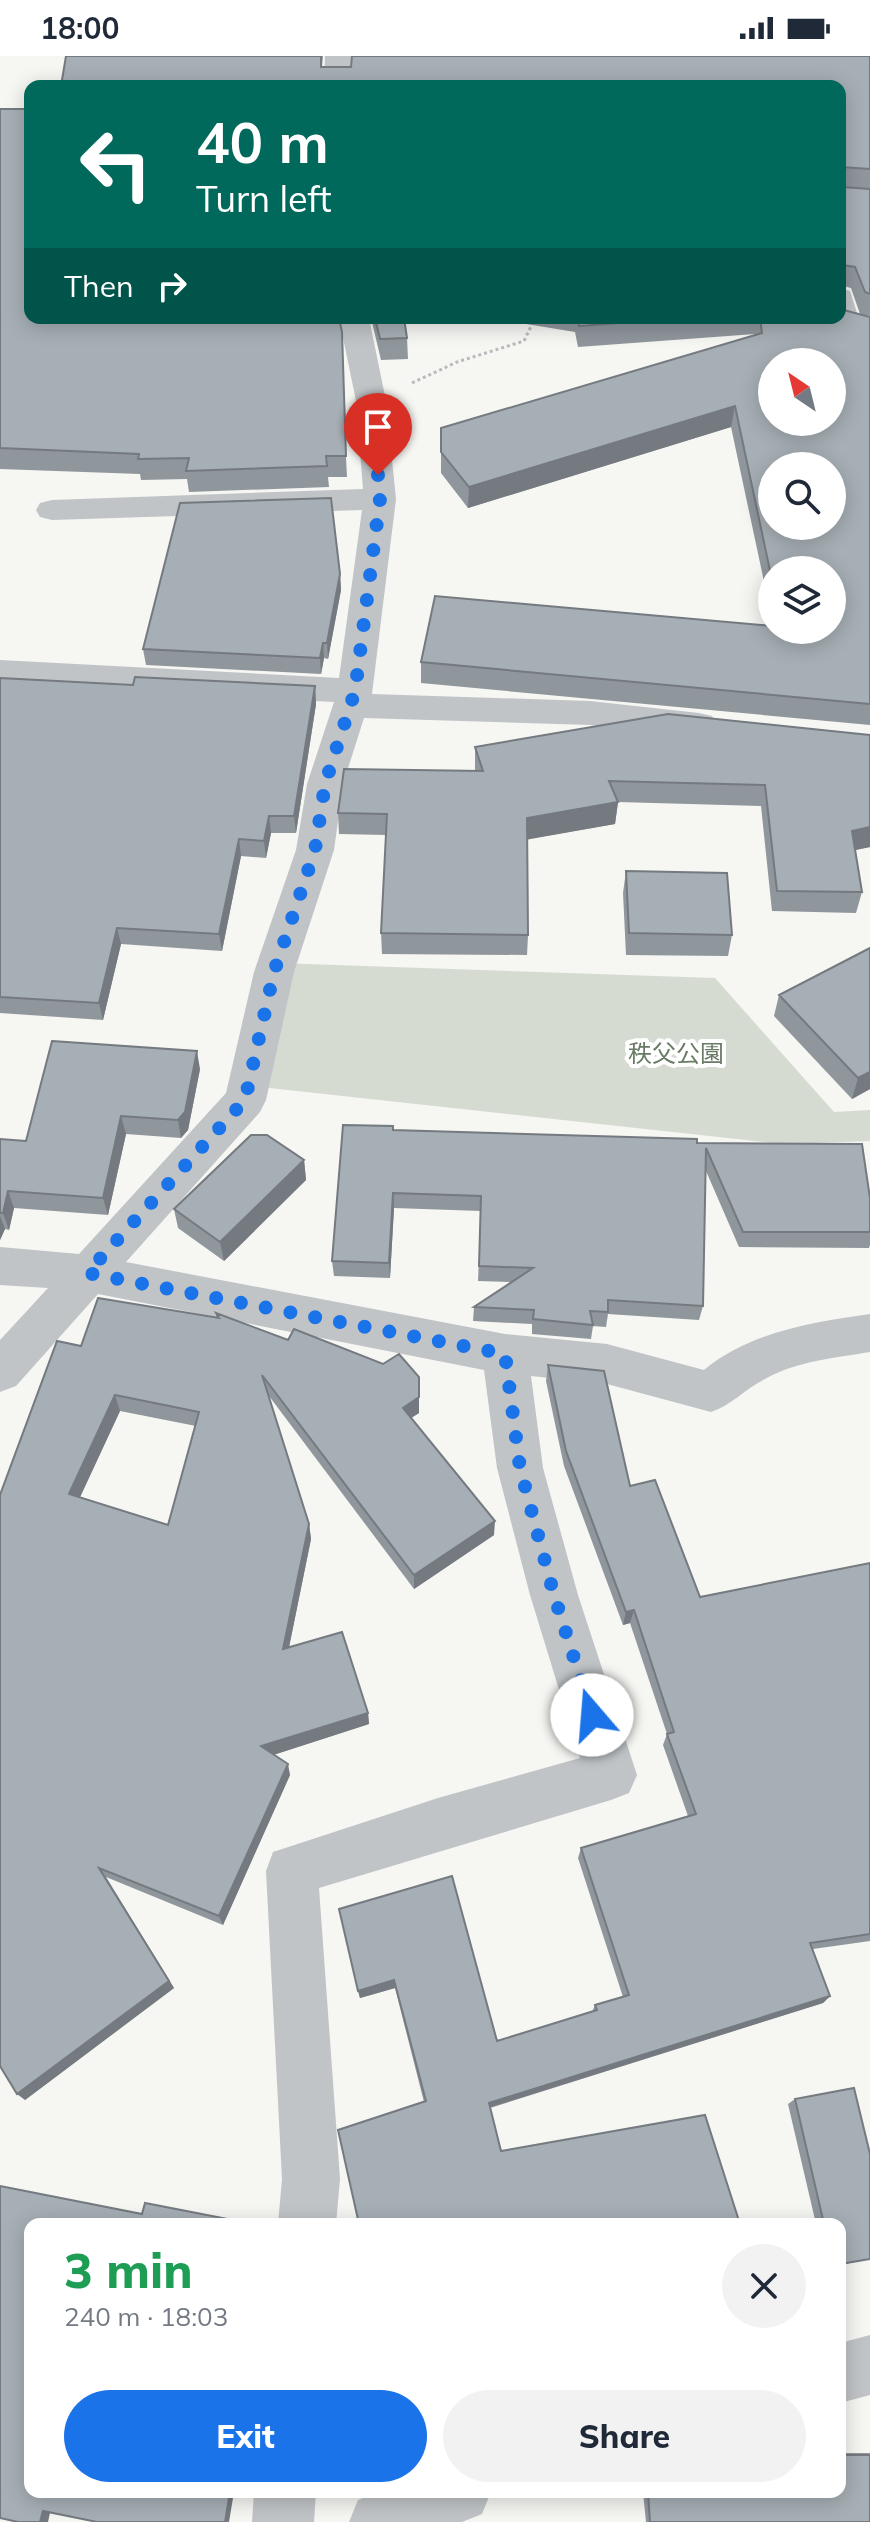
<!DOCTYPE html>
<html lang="en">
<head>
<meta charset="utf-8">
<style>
  body { margin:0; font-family:Mulish,"Noto Sans JP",sans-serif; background:#f2f2f3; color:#1f2937; height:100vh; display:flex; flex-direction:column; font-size:30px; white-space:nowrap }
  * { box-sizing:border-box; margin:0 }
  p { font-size:26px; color:#747a83 }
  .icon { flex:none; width:44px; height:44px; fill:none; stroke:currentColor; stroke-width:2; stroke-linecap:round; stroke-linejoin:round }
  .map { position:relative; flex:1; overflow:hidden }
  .drawer { position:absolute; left:24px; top:2162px; width:822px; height:280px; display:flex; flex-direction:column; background:#fff; border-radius:16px; box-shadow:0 4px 20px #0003 }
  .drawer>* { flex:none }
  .hud { position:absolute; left:24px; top:24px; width:822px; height:244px; border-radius:16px; box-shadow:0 4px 20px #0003; background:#00695c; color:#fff; overflow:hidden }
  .needle { width:52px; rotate:325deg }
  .buttons { position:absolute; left:758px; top:292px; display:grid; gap:16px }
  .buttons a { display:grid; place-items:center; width:88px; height:88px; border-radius:50%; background:#fff; box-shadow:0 4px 20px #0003; font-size:40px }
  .pin { position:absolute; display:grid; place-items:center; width:68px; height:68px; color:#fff; margin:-82px -34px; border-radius:50% 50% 50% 0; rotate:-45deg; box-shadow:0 0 8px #0007 }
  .pin .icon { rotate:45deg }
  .me { position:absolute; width:88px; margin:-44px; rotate:342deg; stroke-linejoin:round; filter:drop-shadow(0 0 6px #0008) }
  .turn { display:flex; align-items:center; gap:28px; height:168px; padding:0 40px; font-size:36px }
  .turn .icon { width:104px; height:104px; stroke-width:2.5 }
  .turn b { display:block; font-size:56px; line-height:68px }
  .then { display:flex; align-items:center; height:76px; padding:0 40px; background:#0003; gap:16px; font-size:30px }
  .round { display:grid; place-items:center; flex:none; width:84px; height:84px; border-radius:42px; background:#f2f2f3 }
  .headline { display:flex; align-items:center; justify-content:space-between; height:136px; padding:0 40px }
  h1 { font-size:48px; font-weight:800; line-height:60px; color:#1e9e55 }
  .primary-button { display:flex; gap:16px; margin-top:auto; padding:16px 40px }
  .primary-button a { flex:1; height:92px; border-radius:48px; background:#1a73e8; color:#fff; font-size:32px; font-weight:800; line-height:92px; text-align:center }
  .primary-button a+a { background:#f2f2f3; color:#1f2937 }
  .status { display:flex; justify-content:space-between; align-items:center; height:56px; padding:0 40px; background:#fff; direction:ltr }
  .status svg { height:22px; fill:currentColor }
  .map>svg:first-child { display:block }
  .green { fill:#d6dbd2 }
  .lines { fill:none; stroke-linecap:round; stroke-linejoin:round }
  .path { stroke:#b8bbbe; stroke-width:3; stroke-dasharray:3 3; stroke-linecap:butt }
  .minor { fill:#c0c4c7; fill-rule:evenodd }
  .wall { fill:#8f969c; fill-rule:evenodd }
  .shaded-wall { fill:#747a7f }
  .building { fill:#a6afb5; stroke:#747a7f; stroke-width:2; fill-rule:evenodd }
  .route { stroke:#1a73e8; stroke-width:14; stroke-dasharray:0 25.2 }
  .labels { text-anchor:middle; stroke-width:8; stroke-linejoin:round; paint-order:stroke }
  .park-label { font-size:24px; fill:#6a7b65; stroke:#fff }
</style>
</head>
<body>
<div class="status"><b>18:00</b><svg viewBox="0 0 49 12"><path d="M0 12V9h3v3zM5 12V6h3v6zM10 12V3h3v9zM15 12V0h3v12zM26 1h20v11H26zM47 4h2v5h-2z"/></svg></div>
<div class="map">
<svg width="870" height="2466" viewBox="0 0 870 2466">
  <rect width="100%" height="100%" fill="#f6f6f3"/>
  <path class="green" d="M277,907L715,922L834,1056L870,1054V1085L783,1088L260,1031Z"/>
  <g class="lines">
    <path class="path" d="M412,327L457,306L524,285L535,262"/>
    <path class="minor" d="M325,0H351L350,30H324Z
      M840,232L850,235L858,260L870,263V281L833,271L829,262H840Z
      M339,262H369L386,345L396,443L372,638L590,645L699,657L712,660L717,669L712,678L699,681L590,669L364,662L343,728L334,794L294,916L266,1044L260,1056L126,1206L505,1278L607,1288L704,1314C750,1276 813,1266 870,1258V1296C834,1302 797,1305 765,1323C745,1333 732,1349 711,1356L607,1328L531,1320L543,1412L578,1539L637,1719L629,1737L611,1744L319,1832L340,2123L336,2168H278L282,2123L266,1815L273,1796L438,1742L580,1702L530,1539L497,1412L484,1314L98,1238L16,1330L0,1336V1284L48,1232L0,1229V1191L79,1198L226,1037L254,916L296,794L307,728L334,646L0,628V604L339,622L362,454L52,464L40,461L36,454L40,447L52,444L363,433L356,345Z
      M870,2279V2339L840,2347V2287Z
      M254,2436H316L314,2466H252Z
      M377,2436H491L482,2458L462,2466H349L358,2444Z"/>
  </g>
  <path class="wall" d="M66,0H323L322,11H351L870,0V260L860,258L851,232L61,30Z
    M0,53L339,262L347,421H328L329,431L189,436L187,423L141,424L140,418L0,413Z
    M870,261V669L421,627V606L772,570L832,574L772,514V563L731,371L468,452L441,417V372L756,279L755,278L578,291L575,276L508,265L405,268L407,282L408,303L381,304L371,262H840Z
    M340,518L341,534L328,603L324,602L321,618L146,609L143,593Z
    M0,622L133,629L315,630L316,648L296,777H271L266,802L241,800L222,895L121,888L103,964L0,957Z
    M870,679V791L855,794L862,836L856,857L772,855L761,750L618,746L615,768L527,783L528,879L527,899L382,898L381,877L386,779L339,778L338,757L475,715V691Z
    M626,815L732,879L728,900L626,899L623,837Z
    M870,892V1033L852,1043L774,960L779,939Z
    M200,1013L188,1074L181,1082L126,1078L108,1159L14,1152L9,1174L5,1173L0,1184V1083L26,1085Z
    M393,1074L697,1087L870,1142V1189L869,1192L739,1191L706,1115L703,1250L699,1264L608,1258L606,1271L593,1270L591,1283L532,1278V1268L473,1265L474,1251L512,1226L478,1225L481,1155L394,1152L390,1222L334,1220L332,1205Z
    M304,1104L306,1124L224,1205L178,1172L174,1153Z
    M216,1257L419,1357L411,1362L494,1479L414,1533L269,1340L309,1468L311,1483L289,1591L368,1657L369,1668L273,1699L290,1719L223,1869L106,1821L174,1932L25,2044L81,1290L216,1262ZM120,1355L196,1370L168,1469L80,1441Z
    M548,1309L630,1430L700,1541L870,1507V1885L813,1893L830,1940L823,1947L490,2052L359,2168L424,2046L395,1932L360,1942L339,1853L497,1985L592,1956L595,1949L623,1941L578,1802L581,1792L688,1760L663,1689L667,1678L630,1567L623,1569L564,1410L546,1325Z
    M795,2043L870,2098V2203L840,2209V2168H816L788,2048Z
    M840,2397H870V2466H646L643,2436H840Z"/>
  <path class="shaded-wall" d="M735,350L731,371L468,452L469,431Z
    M340,518L341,534L328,603L327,587Z
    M323,587L324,602L321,618L320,602Z
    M315,630L316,648L296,777L294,760Z
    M618,746L615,768L525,784L527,762Z
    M269,760L271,777L266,802L264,785Z
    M870,771V791L846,796L852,775Z
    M239,783L241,800L222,895L219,878Z
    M117,872L121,888L103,964L99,947Z
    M197,995L200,1013L188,1074L181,1082L178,1064Z
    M870,1016V1033L852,1043L858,1022Z
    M121,1060L126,1078L108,1159L103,1142Z
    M304,1104L306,1124L224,1205L220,1186Z
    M8,1135L14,1152L9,1174L3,1157Z
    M393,1137L394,1152L390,1222L389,1207Z
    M0,1160L5,1173L0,1184Z
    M419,1337V1357L403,1367V1352Z
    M115,1339L120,1355L75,1452L69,1438Z
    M495,1465L494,1479L414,1533V1519Z
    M309,1468L311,1483L286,1606L283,1593Z
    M634,1554L630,1567L623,1569L626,1556Z
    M368,1657L369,1668L264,1702L261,1690Z
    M288,1708L290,1719L223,1869L219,1860Z
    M99,1812L174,1932L25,2044L17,2038Z
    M394,1924L395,1932L360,1942L358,1935Z
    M830,1940L823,1947L488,2052L489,2047Z
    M230,2436H234L229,2466H225Z
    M51,2452L48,2466H40L43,2455Z"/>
  <path class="building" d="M66,0H321V11H351L352,0H870V113L842,111V131L870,133V238L865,236L855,211L842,209L841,238H840V30H61Z
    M0,53H30V262H339L342,276L346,400H326L327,410L186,415L189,402L138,403L139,398L0,392Z
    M840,253L870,261V648L421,606L435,540L772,570V574H832V514H772V524L735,350L469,431L441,396V372L762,277L760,262H840ZM772,306H832V366H772ZM772,410H832V470H772Z
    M375,262H404L407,282L380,283Z
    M578,262H689L579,270Z
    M331,442L340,518L327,587H323L320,602L143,593L180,447Z
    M135,621L315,630L294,760H269L264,785L239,783L219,878L117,872L99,947L0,941V622L133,629Z
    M668,658L870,679V771L852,775L862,836L777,835L765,729L609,725L618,746L527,762L528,879L381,877L387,758L338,757L344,713L483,715L475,691Z
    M626,815L727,817L732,879L629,877Z
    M870,892V1016L858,1022L779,939Z
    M52,985L197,995L185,1056L178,1064L121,1060L103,1142L8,1135L3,1157H0V1083L26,1085Z
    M343,1069L393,1070V1074L697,1083V1087L862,1088L870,1142V1176H743L706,1092L703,1250L608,1244V1256L590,1255L593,1269L533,1263L534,1254L474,1251L533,1212L479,1210L481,1140L393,1137L389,1207L332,1205Z
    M251,1079H267L304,1104L220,1186L174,1153Z
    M98,1242L219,1262L216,1257L288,1284L294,1273L383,1308L399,1298L419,1321V1341L403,1352L495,1465L414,1519L262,1319L309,1468L283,1593L342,1576L368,1657L261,1690L288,1708L219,1860L99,1812L169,1925L17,2038L0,2010V1439L57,1285L81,1290ZM115,1339L199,1356L168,1469L69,1438Z
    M548,1309L604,1315L630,1430L655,1424L700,1541L870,1507V1878L810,1887L830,1940L489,2047L501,2095L705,2059L740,2168H359L338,2074L426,2045L394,1924L358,1935L339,1853L452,1820L497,1985L597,1954L595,1949L629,1939L581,1792L696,1758L667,1678L674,1676L634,1554L626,1556L566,1395Z
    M854,2032L870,2098V2203L840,2208V2168H824L795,2043Z
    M0,2130L142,2158L145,2147L238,2165V2168H30V2436H230L225,2466H97L43,2455L40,2466H18L0,2462Z
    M840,2399H870V2466H650L648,2436H840Z"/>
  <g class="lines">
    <path class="route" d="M378,419L380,443L355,635L325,728L315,794L274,916L245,1044L87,1217L505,1298L520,1412L554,1539L592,1659"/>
  </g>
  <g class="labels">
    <g class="park-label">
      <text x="676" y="1006">秩父公園</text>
    </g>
  </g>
</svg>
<div class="buttons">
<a><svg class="needle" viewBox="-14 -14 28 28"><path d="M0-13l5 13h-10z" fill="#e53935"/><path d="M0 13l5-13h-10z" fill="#747a83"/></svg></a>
<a><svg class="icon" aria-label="search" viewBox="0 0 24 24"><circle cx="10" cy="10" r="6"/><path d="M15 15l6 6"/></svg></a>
<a><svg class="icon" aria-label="layers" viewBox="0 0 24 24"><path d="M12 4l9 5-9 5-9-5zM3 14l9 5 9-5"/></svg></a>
</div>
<div class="pin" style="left:378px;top:419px;background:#d93025"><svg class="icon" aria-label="arrive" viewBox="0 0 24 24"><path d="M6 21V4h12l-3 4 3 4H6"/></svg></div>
<svg class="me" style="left:592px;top:1659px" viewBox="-20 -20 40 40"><circle r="19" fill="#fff"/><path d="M0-13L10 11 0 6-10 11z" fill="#1a73e8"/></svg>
<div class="hud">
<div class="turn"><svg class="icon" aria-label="left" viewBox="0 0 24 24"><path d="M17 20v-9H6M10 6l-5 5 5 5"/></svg><div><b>40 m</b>Turn left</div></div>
<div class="then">Then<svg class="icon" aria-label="right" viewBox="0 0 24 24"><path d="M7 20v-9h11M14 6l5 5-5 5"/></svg></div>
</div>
<section class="drawer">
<div class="headline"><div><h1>3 min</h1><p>240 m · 18:03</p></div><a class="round"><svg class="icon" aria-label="close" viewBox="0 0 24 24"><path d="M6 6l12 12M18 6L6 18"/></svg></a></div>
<div class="primary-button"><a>Exit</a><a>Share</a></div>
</section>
</div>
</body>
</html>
